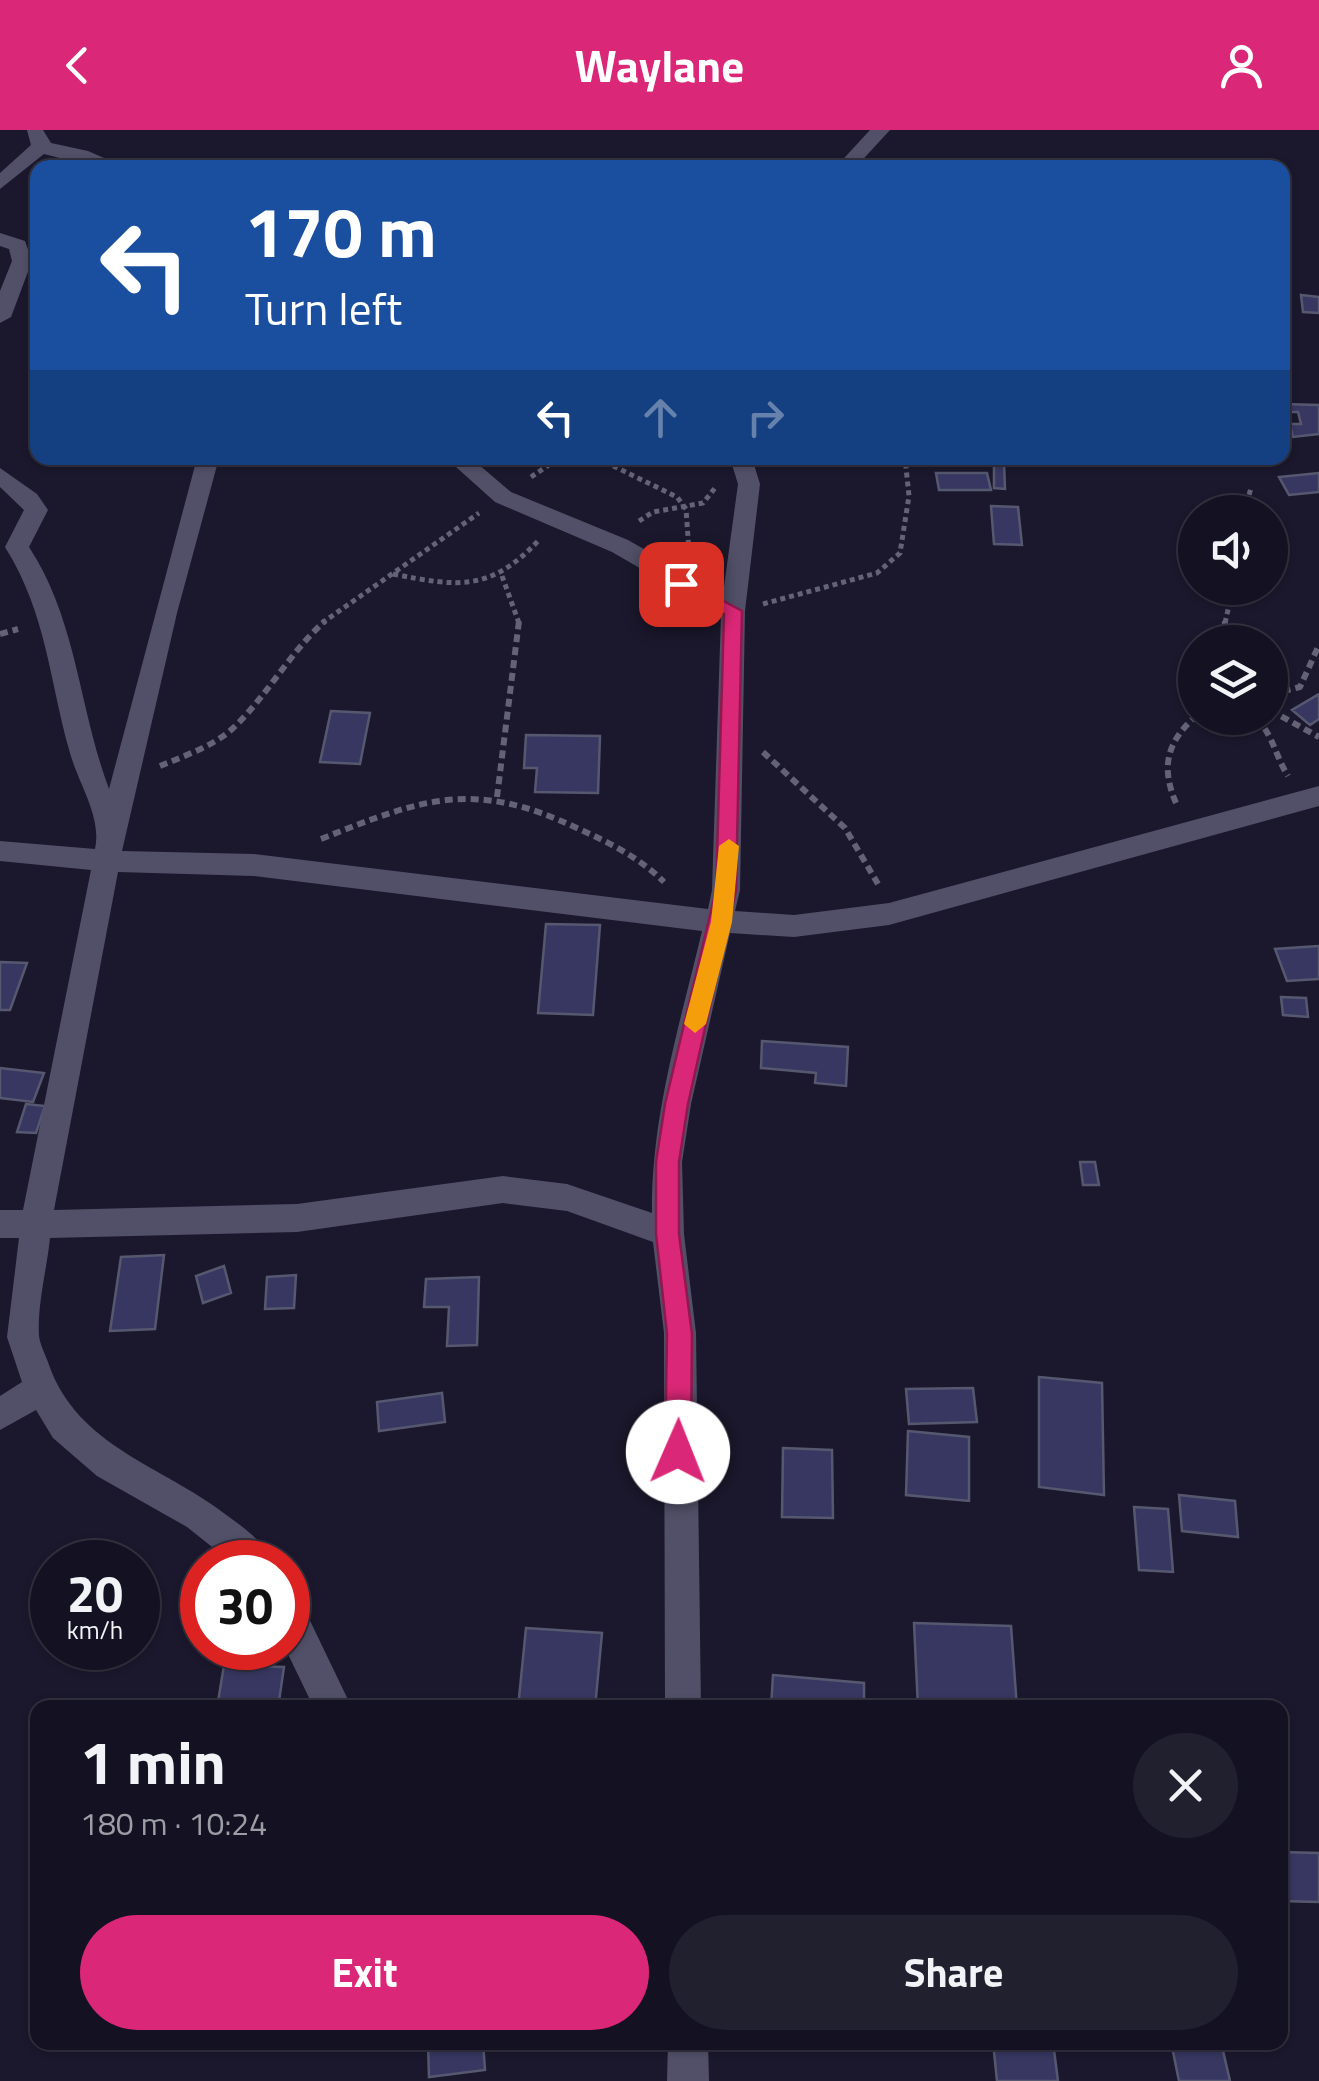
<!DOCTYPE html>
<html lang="en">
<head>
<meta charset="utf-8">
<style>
  body { margin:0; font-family:"Titillium Web",sans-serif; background:#21202f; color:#f1f3f6; height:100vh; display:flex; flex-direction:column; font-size:38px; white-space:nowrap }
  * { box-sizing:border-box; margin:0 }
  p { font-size:32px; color:#9d9ea5 }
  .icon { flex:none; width:55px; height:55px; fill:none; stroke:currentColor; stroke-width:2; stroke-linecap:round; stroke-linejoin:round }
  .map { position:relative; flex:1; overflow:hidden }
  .details { position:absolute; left:30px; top:1570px; width:1258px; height:350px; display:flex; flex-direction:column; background:#141222; border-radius:20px; box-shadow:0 2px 8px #0004,0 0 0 2px #333240 }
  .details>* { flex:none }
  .top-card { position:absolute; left:30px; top:30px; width:1260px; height:305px; border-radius:20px; box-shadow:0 2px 8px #0004,0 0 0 2px #333240; background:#1a4fa0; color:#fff; overflow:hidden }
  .buttons { position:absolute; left:1178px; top:365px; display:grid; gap:20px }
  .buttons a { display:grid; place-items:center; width:110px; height:110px; border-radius:50%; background:#141222; box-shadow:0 2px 8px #0004,0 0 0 2px #333240; font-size:50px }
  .speed { position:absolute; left:30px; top:1410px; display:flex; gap:20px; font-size:50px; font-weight:700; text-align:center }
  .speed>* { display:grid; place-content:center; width:130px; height:130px; border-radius:50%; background:#141222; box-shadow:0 2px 8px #0004,0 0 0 2px #333240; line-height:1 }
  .speed small { font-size:25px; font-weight:400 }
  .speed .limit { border:15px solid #d22; background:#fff; color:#111 }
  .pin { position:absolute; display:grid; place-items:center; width:85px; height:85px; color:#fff; margin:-42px; border-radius:20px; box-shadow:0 5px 15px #0006 }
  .me { position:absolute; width:110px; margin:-55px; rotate:1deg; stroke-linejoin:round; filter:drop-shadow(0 0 8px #0008) }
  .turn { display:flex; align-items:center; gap:35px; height:210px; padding:0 50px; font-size:45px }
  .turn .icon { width:130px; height:130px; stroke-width:2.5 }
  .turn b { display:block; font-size:70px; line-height:85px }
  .lanes { display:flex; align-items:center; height:95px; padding:0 50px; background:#0003; justify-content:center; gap:50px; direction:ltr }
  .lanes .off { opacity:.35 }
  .round { display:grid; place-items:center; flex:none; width:105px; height:105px; border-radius:52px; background:#21202f }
  .headline { display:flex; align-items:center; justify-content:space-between; height:170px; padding:0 50px }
  h1 { font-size:60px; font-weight:700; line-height:75px }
  .primary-button { display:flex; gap:20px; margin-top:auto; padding:20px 50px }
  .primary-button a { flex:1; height:115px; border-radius:60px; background:#db2777; color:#fff; font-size:40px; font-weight:700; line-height:115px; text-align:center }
  .primary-button a+a { background:#21202f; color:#f1f3f6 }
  header { display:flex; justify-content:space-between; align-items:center; height:130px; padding:0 50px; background:#db2777; color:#fff; font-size:45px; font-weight:700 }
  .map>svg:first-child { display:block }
  .building { fill:#373761; stroke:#565870; stroke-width:2.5 }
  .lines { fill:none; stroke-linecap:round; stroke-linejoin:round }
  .path-far1 { stroke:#646275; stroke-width:5; stroke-dasharray:5 4; stroke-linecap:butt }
  .path { stroke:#646275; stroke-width:6; stroke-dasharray:8 5; stroke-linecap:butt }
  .street { fill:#525068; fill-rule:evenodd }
  .route { fill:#db2777; stroke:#8e194d; stroke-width:2.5 }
  .slow { fill:#f59e0b }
</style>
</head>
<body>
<header><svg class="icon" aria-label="back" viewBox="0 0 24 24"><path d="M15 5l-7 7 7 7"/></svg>Waylane<svg class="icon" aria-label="person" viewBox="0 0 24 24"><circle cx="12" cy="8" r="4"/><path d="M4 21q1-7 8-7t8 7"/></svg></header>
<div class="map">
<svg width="1319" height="1951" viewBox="0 0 1319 1951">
  <rect width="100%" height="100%" fill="#1b182d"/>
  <path class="building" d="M1301,165L1319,167V183L1303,182Z
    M1282,274L1319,275V304L1293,307L1290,294H1301L1298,282H1285Z
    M994,331L1004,332L1005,359L994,358Z
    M936,343H987L991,360H939Z
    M1319,343V362L1289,365L1279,347Z
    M991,376L1018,377L1022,415L994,414Z
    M1319,564V589L1310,595L1292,580Z
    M331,581L370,583L360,634L320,632Z
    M526,605L600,606L598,663L535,662L537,638H524Z
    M546,794L600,795L593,885L538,883Z
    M1319,816V849L1287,851L1275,819Z
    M0,832L27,833L10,880H0Z
    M1281,867L1306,868L1308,887L1283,885Z
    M762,911L848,917L846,956L815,953L816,943L761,938Z
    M0,938L44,943L33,972L0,968Z
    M26,974L45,976L36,1003L17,1002Z
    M1080,1032H1095L1099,1055H1083Z
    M164,1125L155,1199L110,1201L121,1127Z
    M224,1136L231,1163L203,1173L196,1146Z
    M296,1145L294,1178L265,1179L267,1147Z
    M479,1147L477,1215L447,1216L449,1177H424L426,1149Z
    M1039,1247L1102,1253L1104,1365L1039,1357Z
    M973,1258L977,1292L909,1294L906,1259Z
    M442,1263L445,1292L379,1301L377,1272Z
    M908,1301L969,1307V1371L906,1365Z
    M783,1318L832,1320L833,1388L782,1387Z
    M1179,1365L1235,1371L1238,1407L1182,1401Z
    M1134,1377L1168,1379L1173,1442L1139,1440Z
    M914,1493L1011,1496L1017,1578H918Z
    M526,1498L602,1503L595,1578H518Z
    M224,1535L284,1537L278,1578H217Z
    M773,1545L864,1553V1578H771Z
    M1280,1722L1319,1723V1772L1280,1771Z
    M428,1912H483L485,1940L429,1947Z
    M993,1912H1053L1058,1951H997Z
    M1171,1912H1221L1230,1951H1179Z"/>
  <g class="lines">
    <path class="path-far1" d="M143,33L209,32L275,38
      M488,38L631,31L709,38
      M597,328L677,367L686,379L689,421
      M531,347L559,328
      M1244,382L1251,358
      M639,391L653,382L703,373L715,358
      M393,444C458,457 490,462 539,410
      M502,446L519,493
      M763,474L877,443L900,423L909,366L905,328
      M322,493L479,383
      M1225,493L1233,458"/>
    <path class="path" d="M0,504L18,499
      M1224,512L1225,491
      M1270,564L1300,557L1319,515
      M1270,580L1319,607
      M1257,588C1274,608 1275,625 1288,646
      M763,622L845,698L878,754
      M160,636C184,626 211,617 231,600C266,568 289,523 325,491
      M497,667L519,491
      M1176,673C1161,638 1166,613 1195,587
      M321,709C424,668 474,649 579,699C610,713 640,728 664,752"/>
    <path class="street" d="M27,0H43L51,13L88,21L127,38H98L44,24L0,59V43L31,15Z
      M870,0H890L855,38H835Z
      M0,103L25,111L32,131L11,187L0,193V161L12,131L9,119L0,116Z
      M197,328H219L177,483L122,721L254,724L708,779L712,760L721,485L612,422L495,372L446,328H471L511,362L628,410L723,464L738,354L730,328H752L760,354L745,481L740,760L735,781L794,785L889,773L1319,656V676L889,795L794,807L730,803L691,974L682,1032L684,1104L696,1203L701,1578H665L664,1203L653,1112L567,1081L503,1073L297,1102L50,1108C47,1138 37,1175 39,1206C40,1215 46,1226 49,1235C78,1317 163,1336 225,1384C244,1398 263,1410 271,1432H231L187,1397L97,1346L53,1308L36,1280L0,1300V1266L22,1252L7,1207L19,1108H0V1080H23L91,740L0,731V711L95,719C102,687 79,655 70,623C49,550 47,484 5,417L24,380L0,357V338L37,364L48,380L29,417C77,490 79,579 109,659ZM118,742L254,746L702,801C680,894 651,986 652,1083L567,1054L503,1046L297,1074L54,1080Z
      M288,1467L301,1472L352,1578H314L285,1518Z
      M668,1912H708L709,1951H667Z"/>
  </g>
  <path class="route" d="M681,448L742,481L736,760L688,974L679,1032V1104L692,1204L691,1322L687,1331L678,1335L669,1331L665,1322L667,1204L656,1104V1032L665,974L716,760L724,484L674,459L672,454Z"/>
  <path class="slow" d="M729,709L739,716L732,792L706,894L695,903L684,894L711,792L719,716Z"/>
</svg>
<div class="buttons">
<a><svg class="icon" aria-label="sound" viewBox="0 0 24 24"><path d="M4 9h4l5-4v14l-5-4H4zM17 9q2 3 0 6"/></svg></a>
<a><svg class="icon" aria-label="layers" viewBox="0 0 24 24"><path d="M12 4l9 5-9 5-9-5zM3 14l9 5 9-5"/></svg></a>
</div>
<div class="speed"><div>20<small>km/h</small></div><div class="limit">30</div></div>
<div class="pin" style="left:681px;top:454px;background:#d93025"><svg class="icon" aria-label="arrive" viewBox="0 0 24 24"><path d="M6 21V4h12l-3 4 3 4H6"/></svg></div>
<svg class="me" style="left:678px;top:1322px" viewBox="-20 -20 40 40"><circle r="19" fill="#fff"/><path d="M0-13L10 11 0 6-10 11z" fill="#db2777"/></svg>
<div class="top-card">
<div class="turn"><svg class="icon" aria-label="left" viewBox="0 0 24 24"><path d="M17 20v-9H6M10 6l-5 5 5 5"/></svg><div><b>170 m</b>Turn left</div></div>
<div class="lanes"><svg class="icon" aria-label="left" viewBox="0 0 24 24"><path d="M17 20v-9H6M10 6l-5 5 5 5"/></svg><svg class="icon off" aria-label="ahead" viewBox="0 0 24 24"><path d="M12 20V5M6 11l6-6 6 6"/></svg><svg class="icon off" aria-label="right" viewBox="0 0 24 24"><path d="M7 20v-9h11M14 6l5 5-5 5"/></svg></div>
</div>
<section class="details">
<div class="headline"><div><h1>1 min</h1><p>180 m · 10:24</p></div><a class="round"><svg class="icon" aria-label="close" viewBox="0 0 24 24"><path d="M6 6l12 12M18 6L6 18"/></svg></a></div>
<div class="primary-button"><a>Exit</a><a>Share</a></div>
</section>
</div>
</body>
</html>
